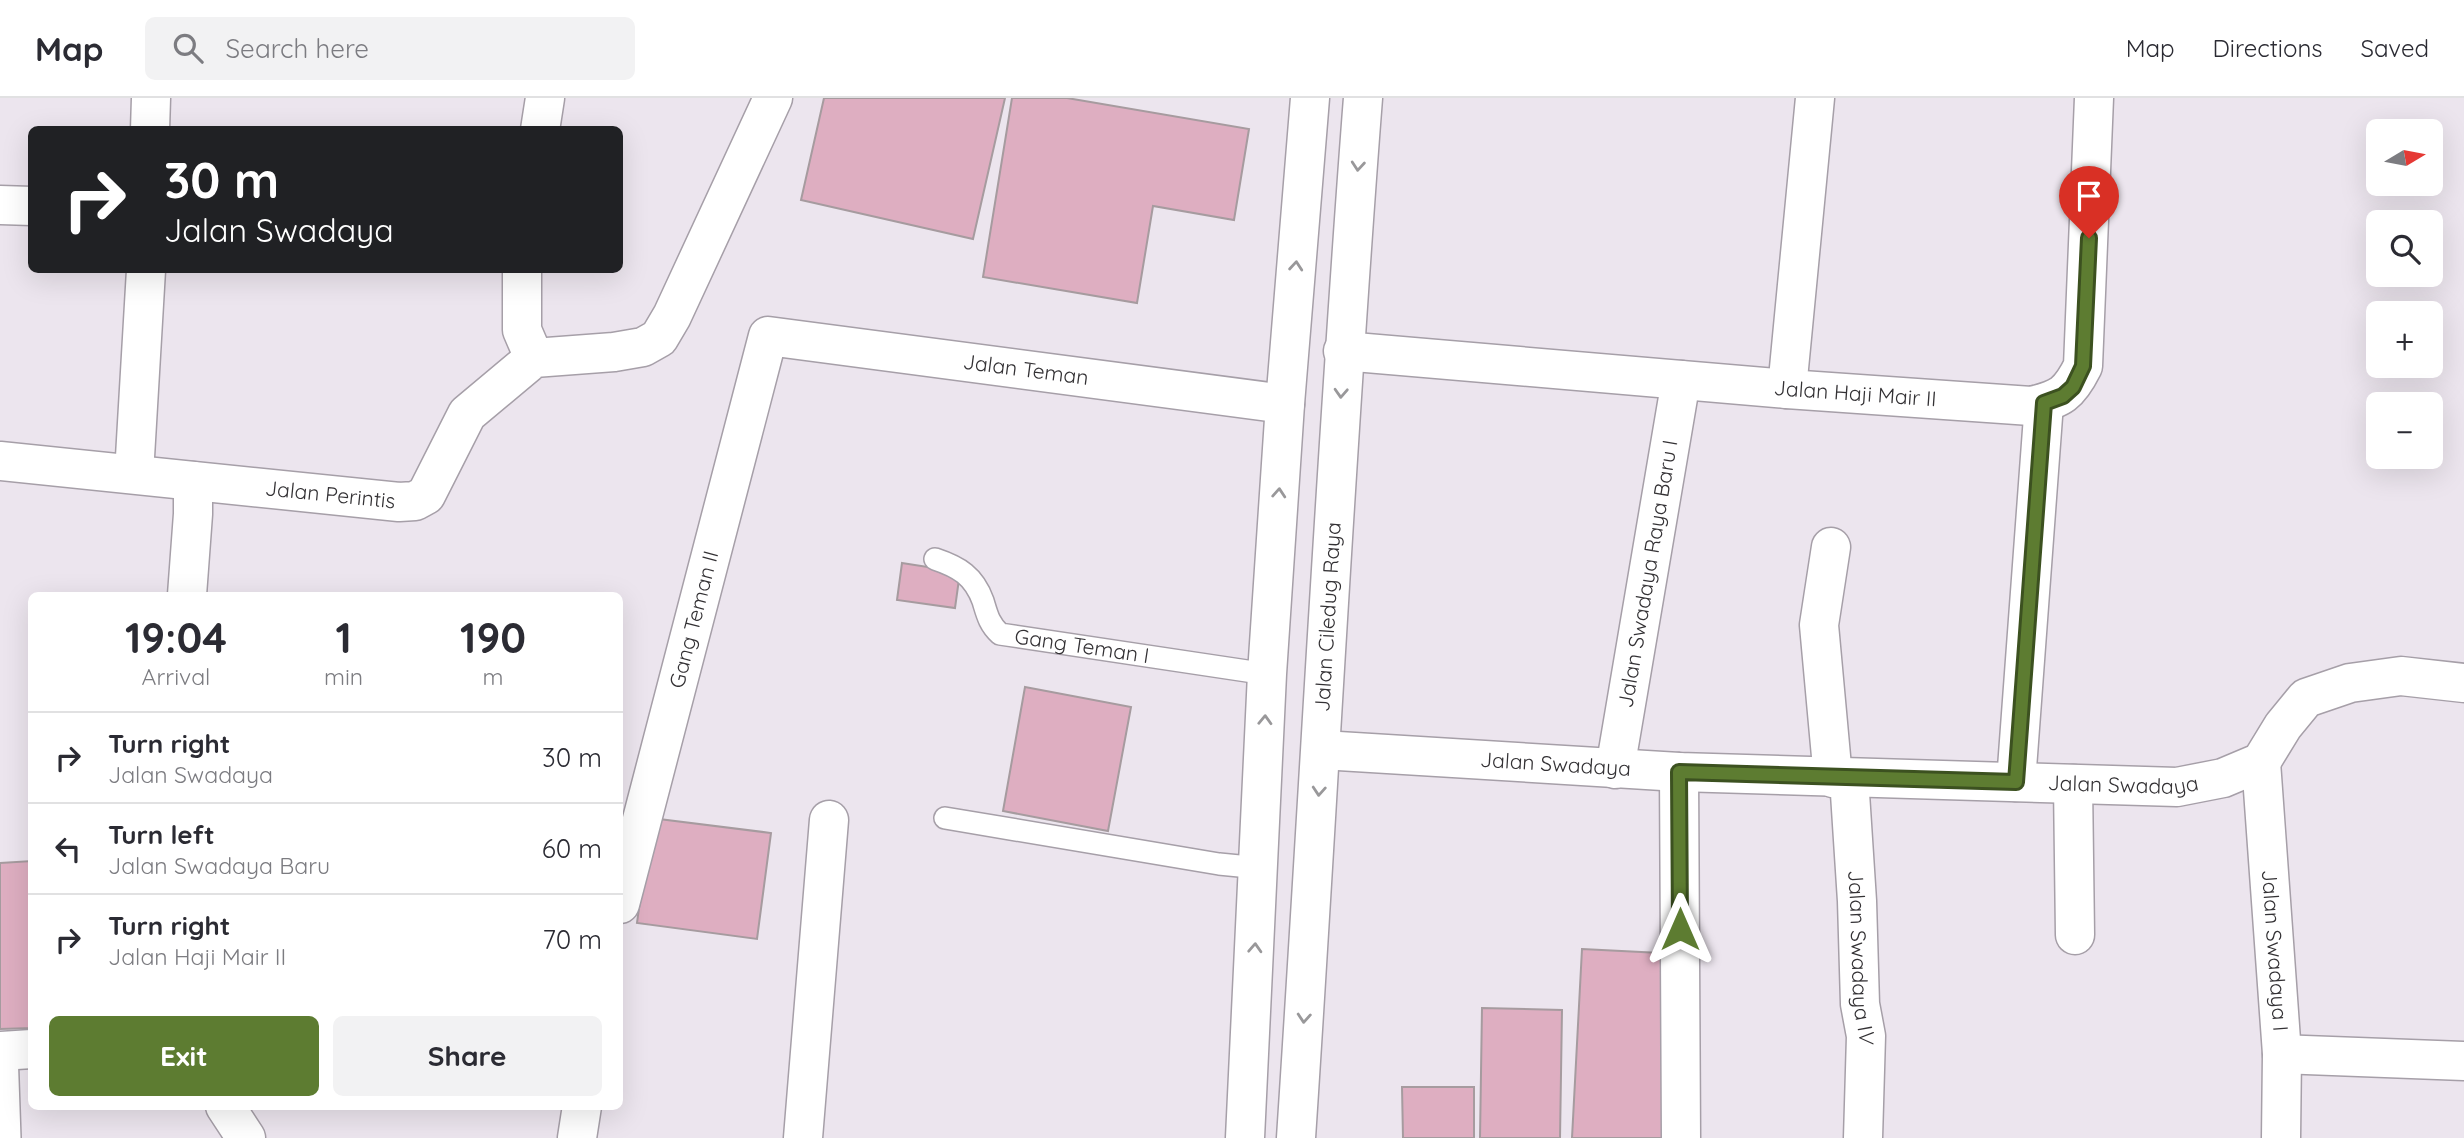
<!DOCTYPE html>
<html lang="en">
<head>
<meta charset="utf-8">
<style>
  body { margin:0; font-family:Quicksand,sans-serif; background:#f2f2f3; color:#2b2b33; height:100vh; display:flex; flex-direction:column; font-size:26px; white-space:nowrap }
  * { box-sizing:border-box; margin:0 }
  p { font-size:23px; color:#7c7c81 }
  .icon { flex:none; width:38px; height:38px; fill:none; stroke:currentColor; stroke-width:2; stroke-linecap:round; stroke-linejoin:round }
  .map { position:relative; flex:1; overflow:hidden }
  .side { position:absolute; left:28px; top:494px; width:595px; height:518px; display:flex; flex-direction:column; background:#fff; border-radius:10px; box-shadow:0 7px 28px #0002 }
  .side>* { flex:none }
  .banner { position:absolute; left:28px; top:28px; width:595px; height:147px; border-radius:10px; box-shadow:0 7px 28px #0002; background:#202124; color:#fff; overflow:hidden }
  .needle { width:46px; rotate:80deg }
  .controls { position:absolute; left:2366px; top:21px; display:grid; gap:14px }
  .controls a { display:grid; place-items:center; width:77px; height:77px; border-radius:10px; background:#fff; box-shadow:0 7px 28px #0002; font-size:35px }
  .pin { position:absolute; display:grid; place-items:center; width:60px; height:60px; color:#fff; margin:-72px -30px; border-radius:50% 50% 50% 0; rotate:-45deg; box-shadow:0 0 7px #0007 }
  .pin .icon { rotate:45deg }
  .me { position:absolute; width:77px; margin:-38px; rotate:0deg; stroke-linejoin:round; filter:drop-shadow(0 0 5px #0008) }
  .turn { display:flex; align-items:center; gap:24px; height:147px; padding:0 21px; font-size:32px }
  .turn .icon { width:91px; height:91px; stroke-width:2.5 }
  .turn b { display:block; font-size:49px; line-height:60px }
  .eta { display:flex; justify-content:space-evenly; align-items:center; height:119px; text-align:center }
  .eta b { font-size:42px; font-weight:700; line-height:49px }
  .action { display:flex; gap:14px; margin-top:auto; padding:14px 21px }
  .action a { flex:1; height:80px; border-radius:10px; background:#5d7c31; color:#fff; font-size:28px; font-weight:700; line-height:80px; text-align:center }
  .action a+a { background:#f2f2f3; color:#2b2b33 }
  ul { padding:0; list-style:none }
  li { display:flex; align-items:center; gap:21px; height:91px; padding:0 21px; border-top:2px solid #e1e1e2 }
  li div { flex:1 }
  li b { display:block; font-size:26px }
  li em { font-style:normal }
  header { display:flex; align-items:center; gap:42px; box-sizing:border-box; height:98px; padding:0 35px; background:#fff; border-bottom:2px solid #e1e1e2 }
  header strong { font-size:33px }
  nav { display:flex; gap:38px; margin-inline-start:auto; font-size:24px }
  .search { width:490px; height:63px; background:#f2f2f3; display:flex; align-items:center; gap:18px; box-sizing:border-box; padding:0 24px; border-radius:10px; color:#7c7c81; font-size:26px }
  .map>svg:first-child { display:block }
  .building { fill:#deaec1; stroke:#a69b9f; stroke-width:2 }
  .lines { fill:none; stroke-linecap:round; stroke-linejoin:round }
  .service-casing { stroke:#a69fa8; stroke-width:24 }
  .minor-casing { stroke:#a69fa8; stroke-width:41 }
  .tertiary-casing { stroke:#a69fa8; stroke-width:41 }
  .primary-casing { stroke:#a69fa8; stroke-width:41 }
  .service { stroke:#fff; stroke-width:21 }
  .minor { stroke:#fff; stroke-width:38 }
  .tertiary { stroke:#fff; stroke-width:38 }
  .primary { stroke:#fff; stroke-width:38 }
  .oneway { stroke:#99989a }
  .route-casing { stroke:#3c5120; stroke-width:18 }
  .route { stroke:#5d7c31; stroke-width:12 }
  .labels { text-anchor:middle; stroke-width:5; stroke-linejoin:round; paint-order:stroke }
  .street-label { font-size:21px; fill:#333134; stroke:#fff }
</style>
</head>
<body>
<header>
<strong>Map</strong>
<div class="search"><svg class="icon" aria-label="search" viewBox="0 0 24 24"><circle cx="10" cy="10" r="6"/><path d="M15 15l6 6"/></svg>Search here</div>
<nav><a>Map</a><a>Directions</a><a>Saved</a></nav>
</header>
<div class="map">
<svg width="2464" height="1040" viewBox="0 0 2464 1040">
  <rect width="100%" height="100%" fill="#ece5ee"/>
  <path class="building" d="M824,0H1005L973,141L801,102Z
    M1012,0H1067L1249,31L1234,122L1153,108L1137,205L983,179Z
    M902,465L960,474L955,510L897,502Z
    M1025,589L1131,609L1108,733L1003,713Z
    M651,720L771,735L757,841L637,825Z
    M32,763V930L0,931V765Z
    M1582,851L1680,856L1670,1040H1572Z
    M1482,910L1562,912L1560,1040H1480Z
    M1402,989H1474V1040H1403Z"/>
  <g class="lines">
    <defs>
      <g id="service">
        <path id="s1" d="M935,461C959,469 974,478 983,503C987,516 989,526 1000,536L1267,576"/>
        <path d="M945,720L1219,766L1260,770"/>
        <path d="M7,952L10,1040"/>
      </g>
      <g id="minor">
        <path d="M150,32L151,0"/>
        <path d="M540,32L545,0"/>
        <path d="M0,107L32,108"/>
        <path d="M522,172V232L534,260"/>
        <path id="s2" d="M1343,253L1787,291L2031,308C2061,301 2069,296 2083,268L2094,0"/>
        <path d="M1787,291L1815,0"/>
        <path id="s3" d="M0,363L399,404L415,403L426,397L467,316L534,260L614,254L643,249L659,240L672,218L773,0"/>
        <path d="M134,376L146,172"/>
        <path d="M1831,449L1819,527L1833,680"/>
        <path d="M187,497L193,416V383"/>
        <path id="s4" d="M2261,664L2282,956L2281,1040"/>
        <path id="s5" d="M1615,671L1681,282"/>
        <path d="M1679,674L1681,1040"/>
        <path id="s6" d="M1849,680L1857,803L1860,906L1866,938L1863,1040"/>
        <path d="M2016,684L2044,305"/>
        <path d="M2073,686L2075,837"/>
        <path id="s7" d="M620,806L768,238L1285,306"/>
        <path d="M2282,956L2464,963"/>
        <path d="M577,1040L582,1008"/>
        <path d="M803,1040L829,722"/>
      </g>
      <g id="tertiary">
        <path id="s8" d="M1322,652L1679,674L2177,689L2223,680L2261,664L2283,628L2306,600L2350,585L2401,578L2464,585"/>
        <path d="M0,953L32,951"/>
        <path d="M225,1008L246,1040"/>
      </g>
      <g id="primary">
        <path d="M1245,1040L1267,576L1285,306L1310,0"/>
        <path id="s9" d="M1296,1040C1319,693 1336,346 1363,0"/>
      </g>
    </defs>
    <use href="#service" class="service-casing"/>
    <use href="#minor" class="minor-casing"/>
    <use href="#tertiary" class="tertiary-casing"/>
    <use href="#primary" class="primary-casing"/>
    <use href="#service" class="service"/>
    <use href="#minor" class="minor"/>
    <use href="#tertiary" class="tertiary"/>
    <use href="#primary" class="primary"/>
  </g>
  <defs><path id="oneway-chevron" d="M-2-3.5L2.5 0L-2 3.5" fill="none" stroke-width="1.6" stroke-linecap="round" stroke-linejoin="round" transform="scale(1.75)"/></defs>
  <g class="oneway">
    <use href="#oneway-chevron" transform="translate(1358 68) rotate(95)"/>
    <use href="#oneway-chevron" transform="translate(1296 168) rotate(-85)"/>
    <use href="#oneway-chevron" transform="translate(1341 295) rotate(93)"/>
    <use href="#oneway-chevron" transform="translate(1279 395) rotate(-86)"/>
    <use href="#oneway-chevron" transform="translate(1265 622) rotate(-88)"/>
    <use href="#oneway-chevron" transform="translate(1319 693) rotate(94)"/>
    <use href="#oneway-chevron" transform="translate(1255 850) rotate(-87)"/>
    <use href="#oneway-chevron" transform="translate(1304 920) rotate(94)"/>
  </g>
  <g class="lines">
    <defs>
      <path id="route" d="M1680,831L1679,674L2016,684L2044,305L2063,298L2073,289L2083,268L2089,140"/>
    </defs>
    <use href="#route" class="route-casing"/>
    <use href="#route" class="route"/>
  </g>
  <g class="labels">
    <g class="street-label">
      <text dy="7" stroke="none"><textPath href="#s7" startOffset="847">Jalan Teman</textPath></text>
      <text dy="7" stroke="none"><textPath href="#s2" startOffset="514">Jalan Haji Mair II</textPath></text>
      <text dy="7" stroke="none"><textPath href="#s3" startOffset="332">Jalan Perintis</textPath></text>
      <text dy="7" stroke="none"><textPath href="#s5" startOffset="198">Jalan Swadaya Raya Baru I</textPath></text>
      <text dy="7" stroke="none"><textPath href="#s9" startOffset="522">Jalan Ciledug Raya</textPath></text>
      <text dy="7" stroke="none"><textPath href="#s7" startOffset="294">Gang Teman II</textPath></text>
      <text dy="7" stroke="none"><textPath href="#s1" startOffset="187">Gang Teman I</textPath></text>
      <text dy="7" stroke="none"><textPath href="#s8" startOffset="234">Jalan Swadaya</textPath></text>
      <text dy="7" stroke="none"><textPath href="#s8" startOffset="802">Jalan Swadaya</textPath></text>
      <text dy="7" stroke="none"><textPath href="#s4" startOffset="189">Jalan Swadaya I</textPath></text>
      <text dy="7" stroke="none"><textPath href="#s6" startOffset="180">Jalan Swadaya IV</textPath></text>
    </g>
  </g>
</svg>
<div class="controls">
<a><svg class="needle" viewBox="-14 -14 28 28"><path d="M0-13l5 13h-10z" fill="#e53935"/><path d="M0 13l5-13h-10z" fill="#7c7c81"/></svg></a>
<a><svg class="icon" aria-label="search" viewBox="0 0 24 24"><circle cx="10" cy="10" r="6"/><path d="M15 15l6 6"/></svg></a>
<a>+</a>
<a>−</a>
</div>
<div class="pin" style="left:2089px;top:140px;background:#d93025"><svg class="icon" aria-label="arrive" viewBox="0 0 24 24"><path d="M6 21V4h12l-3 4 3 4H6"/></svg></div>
<svg class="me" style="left:1680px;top:831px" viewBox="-20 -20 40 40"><path d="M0-17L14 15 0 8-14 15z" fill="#5d7c31" stroke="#fff" stroke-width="4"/></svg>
<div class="banner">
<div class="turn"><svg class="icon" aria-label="right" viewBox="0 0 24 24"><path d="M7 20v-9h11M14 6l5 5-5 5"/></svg><div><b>30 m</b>Jalan Swadaya</div></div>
</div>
<section class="side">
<div class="eta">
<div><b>19:04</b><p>Arrival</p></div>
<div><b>1</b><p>min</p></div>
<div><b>190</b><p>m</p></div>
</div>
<ul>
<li><svg class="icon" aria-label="right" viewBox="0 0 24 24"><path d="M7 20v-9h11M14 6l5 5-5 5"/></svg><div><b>Turn right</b><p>Jalan Swadaya</p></div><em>30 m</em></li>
<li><svg class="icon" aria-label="left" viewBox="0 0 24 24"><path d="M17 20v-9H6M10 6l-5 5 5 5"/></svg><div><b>Turn left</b><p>Jalan Swadaya Baru</p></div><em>60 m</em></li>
<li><svg class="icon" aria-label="right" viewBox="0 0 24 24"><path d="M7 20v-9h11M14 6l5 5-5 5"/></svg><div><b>Turn right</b><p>Jalan Haji Mair II</p></div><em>70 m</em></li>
</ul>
<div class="action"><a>Exit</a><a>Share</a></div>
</section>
</div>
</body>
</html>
